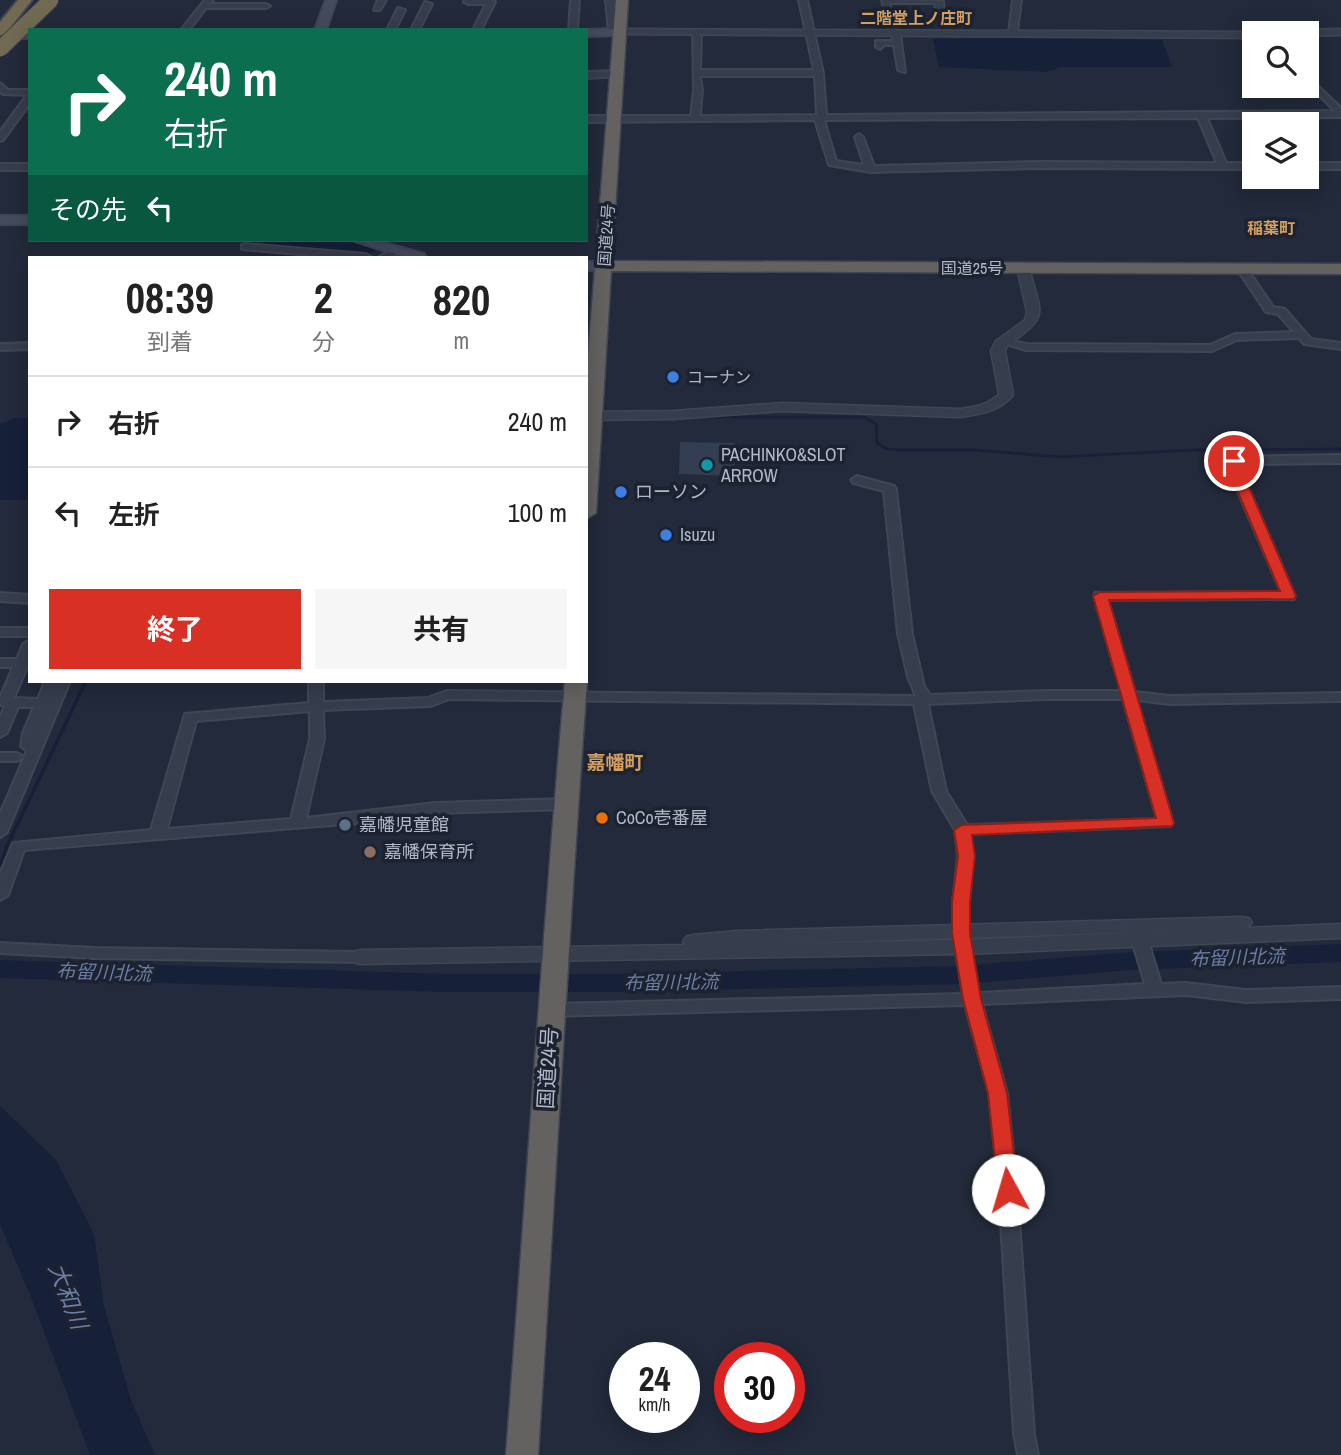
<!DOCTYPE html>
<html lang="ja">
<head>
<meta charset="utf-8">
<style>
  body { margin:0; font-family:"Archivo Narrow","Noto Sans JP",sans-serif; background:#f6f6f6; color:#222; height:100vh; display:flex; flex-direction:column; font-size:26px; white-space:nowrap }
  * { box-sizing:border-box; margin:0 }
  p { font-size:23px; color:#767676 }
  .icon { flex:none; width:38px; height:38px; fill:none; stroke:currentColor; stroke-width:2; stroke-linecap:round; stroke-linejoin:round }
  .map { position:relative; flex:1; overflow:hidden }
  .details { position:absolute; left:28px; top:256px; width:560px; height:427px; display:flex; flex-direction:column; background:#fff; border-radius:0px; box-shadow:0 4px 18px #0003 }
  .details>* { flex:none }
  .hud { position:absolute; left:28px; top:28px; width:560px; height:214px; border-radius:0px; box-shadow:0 4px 18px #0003; background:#0b6e4f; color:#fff; overflow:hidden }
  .controls { position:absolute; left:1242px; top:21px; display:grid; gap:14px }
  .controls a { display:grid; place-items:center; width:77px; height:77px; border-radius:0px; background:#fff; box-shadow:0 4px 18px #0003; font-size:35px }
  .speed { position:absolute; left:609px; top:1342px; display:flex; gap:14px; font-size:35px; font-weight:700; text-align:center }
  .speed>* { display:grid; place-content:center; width:91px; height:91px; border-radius:50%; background:#fff; box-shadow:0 4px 18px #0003; line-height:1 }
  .speed small { font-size:18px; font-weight:400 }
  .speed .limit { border:10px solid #d22; background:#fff; color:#111 }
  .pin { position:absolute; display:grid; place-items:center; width:60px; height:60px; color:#fff; margin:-30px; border:4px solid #fff; border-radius:50%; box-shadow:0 2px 7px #0007 }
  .me { position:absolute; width:77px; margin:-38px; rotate:354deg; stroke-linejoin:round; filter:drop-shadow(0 0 5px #0008) }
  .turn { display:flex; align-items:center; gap:24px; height:147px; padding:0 21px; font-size:32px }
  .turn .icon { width:91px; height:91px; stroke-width:2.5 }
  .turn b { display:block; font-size:49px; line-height:60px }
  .then { display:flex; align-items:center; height:66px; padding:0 21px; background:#0003; gap:14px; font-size:26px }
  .eta { display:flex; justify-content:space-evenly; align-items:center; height:119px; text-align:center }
  .eta b { font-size:42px; font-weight:700; line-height:49px }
  .primary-button { display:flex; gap:14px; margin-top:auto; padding:14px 21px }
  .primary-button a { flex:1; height:80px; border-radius:0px; background:#d93025; color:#fff; font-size:28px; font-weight:700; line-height:80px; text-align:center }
  .primary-button a+a { background:#f6f6f6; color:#222 }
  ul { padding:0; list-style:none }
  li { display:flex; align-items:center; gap:21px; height:91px; padding:0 21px; border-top:2px solid #e0e0e0 }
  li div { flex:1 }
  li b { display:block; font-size:26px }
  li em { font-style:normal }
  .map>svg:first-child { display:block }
  .water { fill:#162039 }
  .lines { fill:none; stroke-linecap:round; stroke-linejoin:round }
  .stream-far1 { stroke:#162039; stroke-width:2.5 }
  .stream { stroke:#162039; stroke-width:3.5 }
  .river { fill:#162039; fill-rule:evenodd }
  .building { fill:#343e52 }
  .minor-casing { stroke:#3f4654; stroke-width:4 }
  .tertiary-casing { stroke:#3f4654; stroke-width:3 }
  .secondary-casing { stroke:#3f4654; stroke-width:4 }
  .trunk-casing { stroke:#3e4553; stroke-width:3 }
  .motorway-casing { stroke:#3e4553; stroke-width:4 }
  .minor { fill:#363d4c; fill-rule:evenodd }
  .tertiary { fill:#363d4c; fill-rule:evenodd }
  .secondary { fill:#444b5f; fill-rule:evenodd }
  .trunk { fill:#636260; fill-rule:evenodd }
  .motorway { fill:#726953; fill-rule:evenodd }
  .motorway-bridge-casing { stroke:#3e4553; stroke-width:17; stroke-linecap:butt }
  .motorway-bridge { stroke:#726953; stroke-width:15 }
  .route { fill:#d93025; stroke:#8d1f18; stroke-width:2 }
  .shop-dot { fill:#3f7fe0; stroke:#1c2230; stroke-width:2.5 }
  .culture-dot { fill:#0f9aa8; stroke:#1c2230; stroke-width:2.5 }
  .food-dot { fill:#e8710a; stroke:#1c2230; stroke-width:2.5 }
  .service-dot { fill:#5c6f8a; stroke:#1c2230; stroke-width:2.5 }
  .education-dot { fill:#8d6e63; stroke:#1c2230; stroke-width:2.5 }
  .labels { text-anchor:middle; stroke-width:7; stroke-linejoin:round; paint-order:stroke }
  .far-neighbourhood-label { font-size:16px; font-weight:bold; fill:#d49f60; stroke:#1c2230 }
  .far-street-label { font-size:16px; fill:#b2b8c7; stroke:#1c2230 }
  .far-poi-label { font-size:16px; fill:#b2b8c7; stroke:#1c2230; text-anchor:start }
  .poi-label { font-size:18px; fill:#b2b8c7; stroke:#1c2230; text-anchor:start }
  .neighbourhood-label { font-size:19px; font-weight:bold; fill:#d49f60; stroke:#1c2230 }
  .water-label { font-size:19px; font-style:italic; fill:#6a7ea6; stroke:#1c2230 }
  .near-street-label { font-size:21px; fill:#b2b8c7; stroke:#1c2230 }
  .near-water-label { font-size:23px; font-style:italic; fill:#6a7ea6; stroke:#1c2230 }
</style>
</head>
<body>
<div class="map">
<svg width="1341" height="1455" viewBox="0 0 1341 1455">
  <rect width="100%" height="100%" fill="#222a3b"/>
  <path class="water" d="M1038,37L1162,40L1172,67H1060L1047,72L939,67L933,39Z
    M264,240H387L371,253L363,255L261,246Z
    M15,418H30V500H0V424Z
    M0,1106L56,1160L94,1234L104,1306L131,1400L155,1455H90L31,1297L0,1224Z"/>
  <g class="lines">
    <path class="stream-far1" d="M694,417H864L876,424L877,443L887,449L898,450H975L1060,457L1192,450L1341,449"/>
    <path class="stream" d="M0,868L6,848L86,681"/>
    <path class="river" d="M1341,944V962L1130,970L960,984L611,992H446L0,978V960L446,974H611L960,966L1130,952Z"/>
  </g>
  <path class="building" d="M680,442L735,443L734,476L679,474Z"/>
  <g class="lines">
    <defs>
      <path id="minor" d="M205,0H213L210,4H266L270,6L266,8H206L189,30H181Z
        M378,0H386L380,10H374Z
        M465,0H492L495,2L481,30H473L486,4H468L464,2Z
        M571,0H579L577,30H569Z
        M606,0H614L617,32L613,34L609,32Z
        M799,0H807L823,73L826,115L1335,111L1307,83V76L1341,108V117L1207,118L1226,163H1255V169L1041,168L870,172L829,165L815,120L586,122V116H691L694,90L693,33L697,31L701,33L700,70H814ZM700,76H815L817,115L700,116L702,90ZM1198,118L1217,163L1041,162L874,166L863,137L859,134L855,137L864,165L836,161L824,120Z
        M882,0L943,1L944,11L940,13L936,11L935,3H889L896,31L900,33L905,72L898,70L894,45H884L880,49L876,47V41H893L892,35L889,33Z
        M1013,0H1021L1017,32L1013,34L1009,32Z
        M425,2L432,4L419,30H411Z
        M398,8L405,10L395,30H387Z
        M618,71L622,74L621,76L586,78V72Z
        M0,83L8,90H30V103L3,140L0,141V132L27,95L3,94L0,91Z
        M1307,163H1341V169H1307Z
        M0,164H30V170H0Z
        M245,244L366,254L371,257H333L242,249V245Z
        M395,248L398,249V253L391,257H379Z
        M1242,266L1246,267L1273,307L1285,309L1311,339L1341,343V349L1304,344L1299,338L1237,340L1212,351L1026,350L999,342L1004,339L1026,344L1210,345L1235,334L1294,332L1278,314L1266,312L1237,269Z
        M30,343V349L0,350V344Z
        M1341,455V463L1238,464L1295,596L1294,599L1108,600L1135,692L1169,696L1341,693V701L1169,704L1137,700L1173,823L1171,826L970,834C976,869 966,899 969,933C971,953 976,973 979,993L1145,984L1129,930L1131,926H1143L1145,930L1161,984L1186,983L1246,990L1341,987V999L1246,1002L1186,995L982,1004L1007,1093L1017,1190L1034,1434L1038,1455H1018L1014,1434L999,1190L989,1093L965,1005L551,1016L545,1014L543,1010L545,1006L551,1004L963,994L953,933V902L958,856L955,830L932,791L914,704L449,699L430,706L323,710L324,739L306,818L435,803L567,799L574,804L567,809L435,813L357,823L24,850L8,895L0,900V874L13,843L151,830L185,714L309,703V681H323V702L428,698L447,691L916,696L908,677L898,634L884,491L853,483L851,480L857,476L894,486L896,489L912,634L924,686L930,695L1047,691H1121L1094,596L1095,593L1281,592L1226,464L1230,459L1234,457ZM1047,699H1123L1157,819L967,825L946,791L928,704ZM310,711V739L291,819L167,829L196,721Z
        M0,593L30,595V603L0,601Z
        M0,628H30V636H0Z
        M30,640V667H27L14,698L38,699L45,681H70L7,832L0,837V814L27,751L21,746L23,733L34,707H18L7,733L0,737V717L5,706L0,705V698L13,667H0V659H17L23,644Z
        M0,753H17L24,757L17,761H0Z
        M0,943L95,948L360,952L366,953L368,957L366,961L360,962L95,958L0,953Z"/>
      <path id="tertiary" d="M620,29L1255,32L1259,33H1255V38L616,34V30Z
        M1341,29V35L1307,36V33H1296L1301,30Z
        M1023,264L1029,268C1042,318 1050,314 1007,346L1005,351L1013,395C999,412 981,414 960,417L782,411L673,419L586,420V412L673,411L782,403L960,409C975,407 988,405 999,394L991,351L996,341L1025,320L1027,312L1017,268Z
        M1242,917L1249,918L1252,923L1246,928L1341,924V938L963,954L360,964L353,962L350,957L353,952L360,950L685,945L683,942L686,937L693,935L737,931ZM1175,931L963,940L772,944Z"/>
      <path id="secondary" d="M326,0H336L326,30H315Z
        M586,30L620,29L625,32L620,35L586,36Z
        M0,32H30V38H0Z
        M0,216H30V224H0Z
        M352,240H373L424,254L426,257H405Z
        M586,262H604L611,266L604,270H586Z"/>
      <path id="trunk" d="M616,0H628L612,261L1341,264V274L611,271L596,513L586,519V382Z
        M586,680L587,681C568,939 555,1197 538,1455H506C526,1197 542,939 565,681Z"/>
      <path id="motorway" d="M18,0H32L5,34L0,35V22Z"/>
    </defs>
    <use href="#minor" class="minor-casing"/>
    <use href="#tertiary" class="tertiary-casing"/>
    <use href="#secondary" class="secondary-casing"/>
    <use href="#trunk" class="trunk-casing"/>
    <use href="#motorway" class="motorway-casing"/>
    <use href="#minor" class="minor"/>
    <use href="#tertiary" class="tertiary"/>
    <use href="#secondary" class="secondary"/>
    <use href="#trunk" class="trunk"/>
    <use href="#motorway" class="motorway"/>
    <defs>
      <path id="motorway-bridge" d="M0,49L51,0"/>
    </defs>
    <use href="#motorway-bridge" class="motorway-bridge-casing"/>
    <use href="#motorway-bridge" class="motorway-bridge"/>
  </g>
  <path class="route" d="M1234,457L1240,461L1239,464L1296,596L1294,599L1109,600L1174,823L1172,826L972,835L975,856L970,902V933L981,999L1007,1093L1018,1190L1015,1195L1008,1198L1001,1195L998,1190L988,1093L963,999L952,933V902L958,856L954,830L962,825L1156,818L1093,596L1100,592L1280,591L1226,464L1229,458Z"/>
  <g class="shop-dot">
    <circle cx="673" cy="377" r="7"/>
    <circle cx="621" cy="492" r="7"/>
    <circle cx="666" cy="535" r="7"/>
  </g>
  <circle class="culture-dot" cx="707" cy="465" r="7"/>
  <circle class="food-dot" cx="602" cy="818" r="7"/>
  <circle class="service-dot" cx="345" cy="825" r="7"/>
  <circle class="education-dot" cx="370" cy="852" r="7"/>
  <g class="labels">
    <g class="far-neighbourhood-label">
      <text x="916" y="24">二階堂上ノ庄町</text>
      <text x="1271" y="234">稲葉町</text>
    </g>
    <g class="far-street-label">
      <text transform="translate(606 235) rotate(-86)" y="6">国道24号</text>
      <text x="972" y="274">国道25号</text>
    </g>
    <g class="far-poi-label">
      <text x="687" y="383">コーナン</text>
    </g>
    <g class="poi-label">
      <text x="721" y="461">PACHINKO&amp;SLOT<tspan x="721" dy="21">ARROW</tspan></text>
      <text x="635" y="498">ローソン</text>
      <text x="680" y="541">Isuzu</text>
      <text x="616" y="824">CoCo壱番屋</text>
      <text x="359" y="831">嘉幡児童館</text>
      <text x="384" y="858">嘉幡保育所</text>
    </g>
    <g class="neighbourhood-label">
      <text x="615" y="769">嘉幡町</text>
    </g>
    <g class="water-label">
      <text transform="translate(1237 957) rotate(-2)" y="7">布留川北流</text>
      <text transform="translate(104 972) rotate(2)" y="7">布留川北流</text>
      <text transform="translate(671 982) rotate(-1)" y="7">布留川北流</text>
    </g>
    <g class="near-street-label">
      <text transform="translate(548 1068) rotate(-87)" y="7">国道24号</text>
    </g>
    <g class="near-water-label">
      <text transform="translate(68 1296) rotate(69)" y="8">大和川</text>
    </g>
  </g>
</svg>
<div class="controls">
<a><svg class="icon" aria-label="search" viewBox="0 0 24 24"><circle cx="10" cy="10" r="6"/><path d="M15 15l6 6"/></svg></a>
<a><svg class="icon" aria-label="layers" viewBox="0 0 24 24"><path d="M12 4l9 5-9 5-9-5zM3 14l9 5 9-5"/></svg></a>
</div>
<div class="speed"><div>24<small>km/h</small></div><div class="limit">30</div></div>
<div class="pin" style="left:1234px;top:461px;background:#d93025"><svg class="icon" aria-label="arrive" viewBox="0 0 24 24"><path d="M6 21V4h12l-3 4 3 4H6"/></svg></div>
<svg class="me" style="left:1008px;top:1190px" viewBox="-20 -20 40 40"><circle r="19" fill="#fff"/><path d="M0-13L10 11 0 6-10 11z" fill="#d93025"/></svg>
<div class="hud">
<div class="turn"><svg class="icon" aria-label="right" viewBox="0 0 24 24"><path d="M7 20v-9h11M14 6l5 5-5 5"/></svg><div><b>240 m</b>右折</div></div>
<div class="then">その先<svg class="icon" aria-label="left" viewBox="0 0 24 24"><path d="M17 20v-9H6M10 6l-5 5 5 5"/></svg></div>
</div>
<section class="details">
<div class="eta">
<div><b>08:39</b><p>到着</p></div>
<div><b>2</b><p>分</p></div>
<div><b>820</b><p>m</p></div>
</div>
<ul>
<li><svg class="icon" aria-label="right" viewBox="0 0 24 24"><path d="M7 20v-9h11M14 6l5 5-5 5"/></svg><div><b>右折</b></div><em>240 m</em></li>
<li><svg class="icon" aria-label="left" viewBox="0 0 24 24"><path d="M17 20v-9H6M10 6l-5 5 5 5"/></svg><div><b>左折</b></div><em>100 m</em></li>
</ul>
<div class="primary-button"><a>終了</a><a>共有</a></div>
</section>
</div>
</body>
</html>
